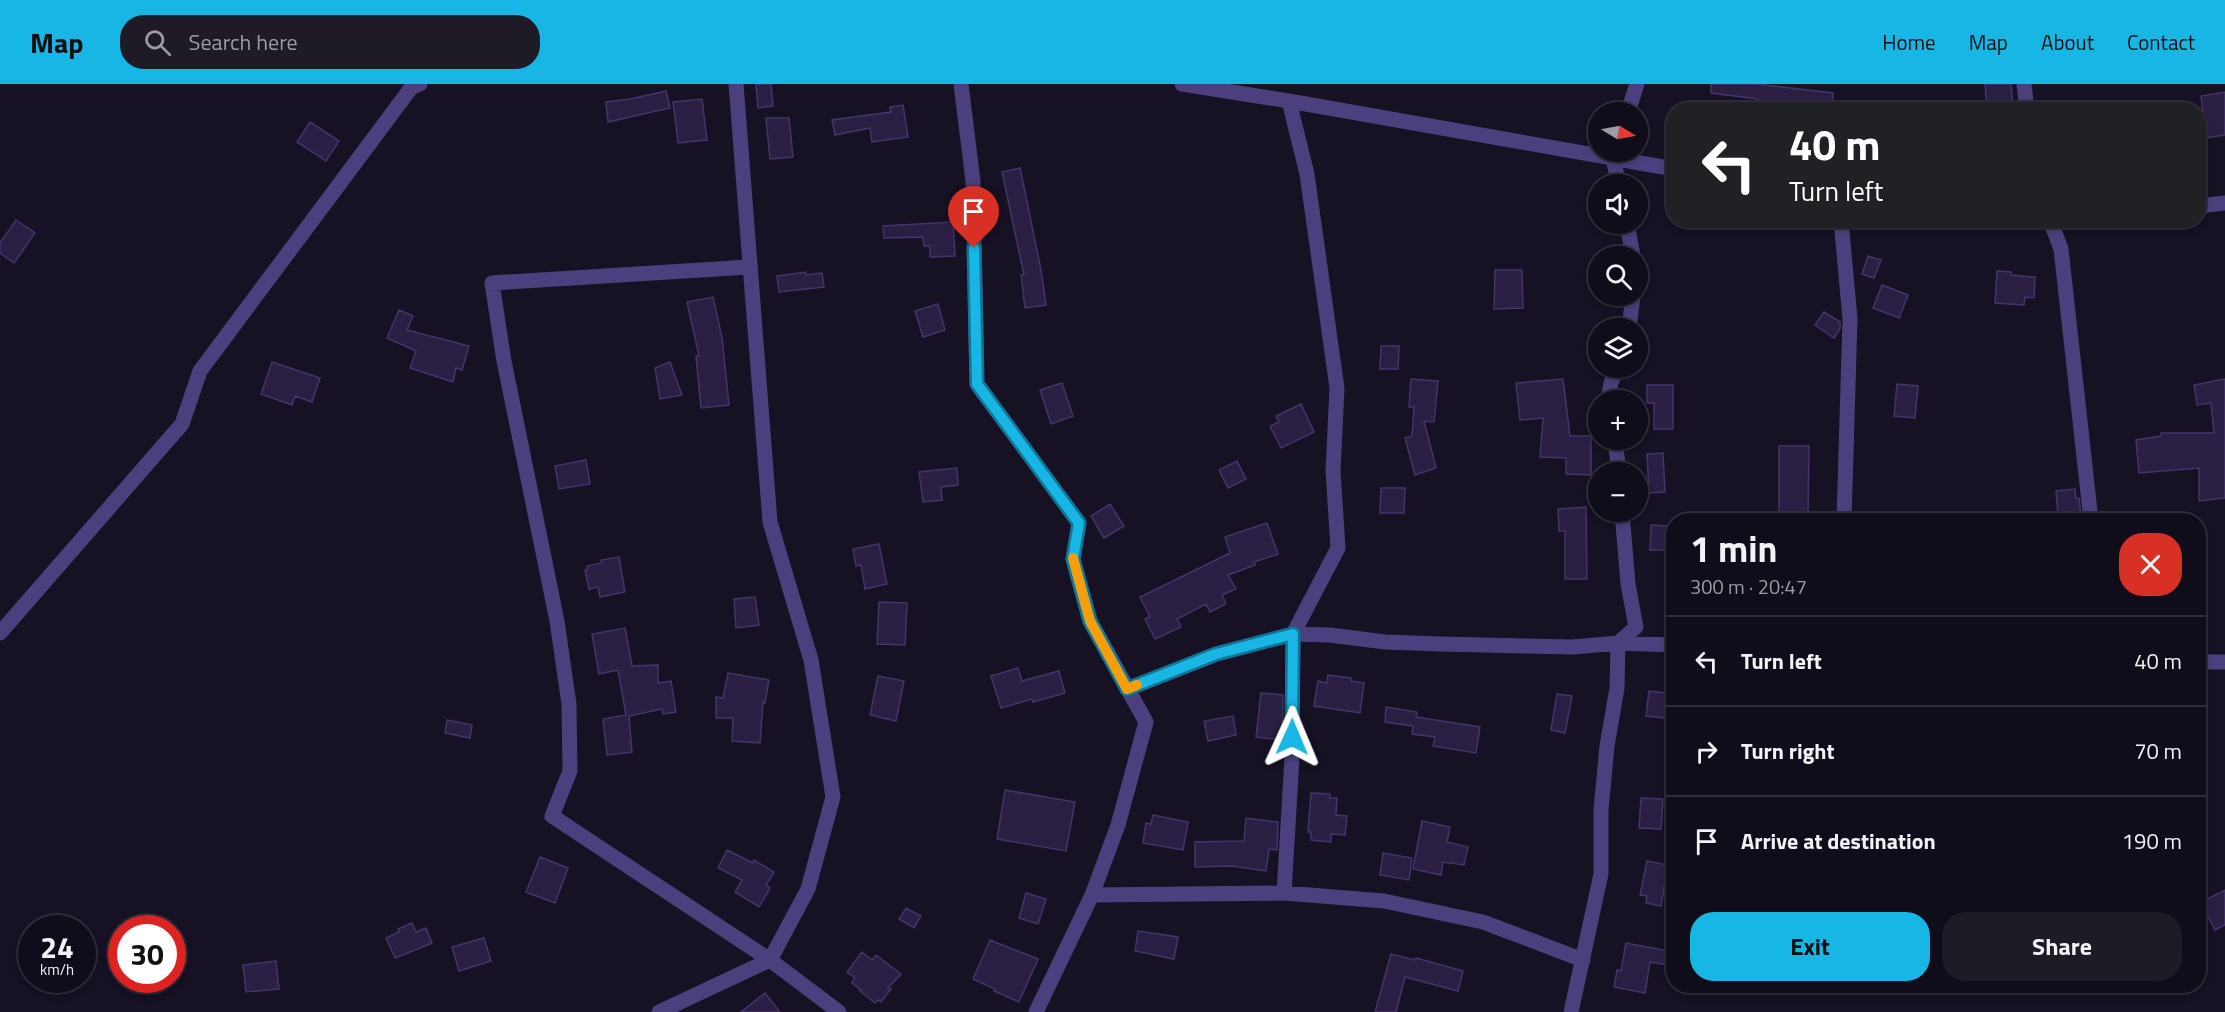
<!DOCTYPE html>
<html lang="en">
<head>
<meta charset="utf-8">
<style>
  body { margin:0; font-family:"Titillium Web",sans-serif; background:#1e1b27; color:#f1f3f6; height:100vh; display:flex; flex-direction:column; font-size:22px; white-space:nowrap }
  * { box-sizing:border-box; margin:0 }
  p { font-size:20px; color:#9c9ca2 }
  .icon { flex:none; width:33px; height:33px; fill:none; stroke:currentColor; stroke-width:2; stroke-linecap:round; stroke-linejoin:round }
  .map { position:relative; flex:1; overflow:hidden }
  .sheet { position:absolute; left:1666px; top:429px; width:540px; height:480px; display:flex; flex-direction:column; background:#100d1a; border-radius:24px; box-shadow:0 3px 9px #0003,0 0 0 2px #302d39 }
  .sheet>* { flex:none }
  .top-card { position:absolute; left:1666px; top:18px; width:540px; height:126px; border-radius:24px; box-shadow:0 3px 9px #0003,0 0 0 2px #302d39; background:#202124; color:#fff; overflow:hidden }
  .needle { width:39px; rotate:100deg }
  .controls { position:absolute; left:1588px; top:18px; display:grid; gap:12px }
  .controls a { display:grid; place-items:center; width:60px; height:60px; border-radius:50%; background:#100d1a; box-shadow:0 3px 9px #0003,0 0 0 2px #302d39; font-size:30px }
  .speed { position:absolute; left:18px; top:831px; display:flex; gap:12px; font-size:30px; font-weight:700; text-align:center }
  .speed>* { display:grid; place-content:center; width:78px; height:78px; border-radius:50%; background:#100d1a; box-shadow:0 3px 9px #0003,0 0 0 2px #302d39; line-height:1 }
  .speed small { font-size:15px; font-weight:400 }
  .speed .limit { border:9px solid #d22; background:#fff; color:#111 }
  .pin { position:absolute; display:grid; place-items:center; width:51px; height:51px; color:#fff; margin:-62px -26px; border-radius:50% 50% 50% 0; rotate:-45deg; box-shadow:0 0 6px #0007 }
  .pin .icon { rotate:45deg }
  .me { position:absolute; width:66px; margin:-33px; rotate:1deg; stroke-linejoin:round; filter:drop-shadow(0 0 4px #0008) }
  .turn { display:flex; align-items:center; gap:21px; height:126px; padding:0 24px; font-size:27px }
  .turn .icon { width:78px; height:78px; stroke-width:2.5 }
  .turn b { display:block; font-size:42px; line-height:51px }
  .round { display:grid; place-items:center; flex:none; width:63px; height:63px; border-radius:24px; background:#1e1b27 }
  .head { display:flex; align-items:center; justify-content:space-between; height:102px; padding:0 24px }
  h1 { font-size:36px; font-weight:700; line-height:45px }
  .action { display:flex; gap:12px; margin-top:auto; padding:12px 24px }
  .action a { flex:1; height:69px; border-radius:24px; background:#18b6e5; color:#111; font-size:24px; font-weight:700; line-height:69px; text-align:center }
  .action a+a { background:#1e1b27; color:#f1f3f6 }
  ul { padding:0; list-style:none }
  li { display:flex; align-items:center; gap:18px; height:90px; padding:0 24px; border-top:2px solid #302d39 }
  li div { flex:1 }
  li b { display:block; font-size:22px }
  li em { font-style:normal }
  header { display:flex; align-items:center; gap:36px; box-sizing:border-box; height:84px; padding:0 30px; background:#18b6e5; color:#111 }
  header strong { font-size:28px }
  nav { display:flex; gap:33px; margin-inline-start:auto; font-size:21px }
  .search { width:420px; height:54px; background:#1e1b27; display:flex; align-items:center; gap:15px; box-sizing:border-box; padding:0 21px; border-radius:24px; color:#9c9ca2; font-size:22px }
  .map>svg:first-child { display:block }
  .building { fill:#2a1f42; stroke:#45336b; stroke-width:1.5 }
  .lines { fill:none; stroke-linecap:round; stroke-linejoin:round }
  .minor { stroke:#4b407d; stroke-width:15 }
  .route-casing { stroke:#107695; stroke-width:15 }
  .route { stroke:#18b6e5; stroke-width:10 }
  .slow { stroke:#f59e0b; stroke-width:10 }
</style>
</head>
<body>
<header>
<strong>Map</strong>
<div class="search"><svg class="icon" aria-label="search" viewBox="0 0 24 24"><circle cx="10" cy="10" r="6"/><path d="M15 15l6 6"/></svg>Search here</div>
<nav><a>Home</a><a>Map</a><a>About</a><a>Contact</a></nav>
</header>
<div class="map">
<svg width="2225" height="928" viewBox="0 0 2225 928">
  <rect width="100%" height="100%" fill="#161123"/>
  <path class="building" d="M756,0H771L773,22L758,24Z
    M1711,0H1757L1833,9L1832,26H1757L1758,15L1711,9Z
    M1985,0H2011L2013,24L1987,26Z
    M666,7L670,24L608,38L606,18L630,15Z
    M2225,8V51L2206,54L2201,12Z
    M702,15L707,56L678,59L673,18Z
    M903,21L908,53L872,58L870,44L835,51L832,36L891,28L890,23Z
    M766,34H789L793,73L770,75Z
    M310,38L339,57L326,77L297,58Z
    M1020,84L1041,186L1046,221L1025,224L1021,191H1024L1002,88Z
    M16,136L35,149L14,179L0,169V159Z
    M953,138L955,172L930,173V162H924L923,153L884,154L883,142Z
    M1868,172L1881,176L1874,194L1862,190Z
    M1495,186H1522L1523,224L1494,225Z
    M1997,187L2011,188V191L2035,193L2034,214L2025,213L2024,221L1995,219Z
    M806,188V191L822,189L824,203L779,208L777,192Z
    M1882,201L1908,211L1899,234L1873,224Z
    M713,213L722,254L729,321L701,324L696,272H699L687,218Z
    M938,220L945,246L923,253L915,227Z
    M399,226L413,232L407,246L469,262L462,286L456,284L453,298L410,284L416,267L387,254Z
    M1824,228L1840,238V245L1834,254L1815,241Z
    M1381,262H1399L1398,285H1380Z
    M272,278L320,294L312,318L295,312L292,321L261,310Z
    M670,278L682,311L660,315L655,284Z
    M1411,295L1438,297L1434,338L1424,337L1436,384L1415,391L1405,354L1412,352L1414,323H1409Z
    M1563,295L1570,352H1591V391L1566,390V374L1540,373L1543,334L1520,336L1516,299Z
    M2225,295V414L2199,417V384L2139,389L2136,356L2161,352V349H2214L2211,319L2197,321L2194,301Z
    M1062,299L1073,332L1051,340L1040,306Z
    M1897,300L1918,302L1915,334L1894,332Z
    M1647,301H1673V345H1654V319H1647Z
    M1301,320L1314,348L1281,364L1270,342L1279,338L1276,332Z
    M1779,362H1809L1808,436H1779Z
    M1663,369L1665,408L1649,409L1647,370Z
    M586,376L590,400L559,405L555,382Z
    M1237,377L1246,395L1228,404L1219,386Z
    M957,384L958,401L941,403L942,416L923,418L919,388Z
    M1381,404H1405L1404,429H1380Z
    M2075,405L2076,414H2079L2081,431L2058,433L2056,407Z
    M1110,420L1124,442L1104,454L1091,432Z
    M1586,423L1587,495H1565V447H1559L1558,425Z
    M1267,439L1278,470L1254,478L1255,481L1228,491L1236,505L1222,511L1226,520L1210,528L1206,520L1177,535L1181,543L1155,555L1145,535L1150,533L1140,513L1230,469L1225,453Z
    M1651,441L1667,442L1669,466H1650Z
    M879,460L887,500L865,505L861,481L856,482L853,465Z
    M619,473L625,508L600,513L598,503L589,505L585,486H587V482L602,479L601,476Z
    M755,513L759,541L736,544L734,515Z
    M879,518L907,519L905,561L877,560Z
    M625,544L632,582L658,581V599L671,597L676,628L663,630L662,625L629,632L632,668L607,671L603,635L626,631L618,586L599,590L592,550Z
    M1018,584L1022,597L1059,587L1065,609L1033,618L1032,615L1001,624L991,592Z
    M728,589L769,596L765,619L763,618L760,659L732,657L733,634H716V613L723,614Z
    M1328,591L1351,594V597L1364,599L1360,629L1314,622L1318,597L1327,599Z
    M878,592L904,597L896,637L870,631Z
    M1649,607L1674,610V635L1646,632Z
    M1261,609L1283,611L1282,656L1256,653Z
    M1557,610L1572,612L1565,649L1551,646Z
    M1386,623L1417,628L1416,633L1480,643L1476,669L1433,662L1435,653L1412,650L1413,642L1385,638Z
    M1233,632L1236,651L1208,657L1204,637Z
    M447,636L472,641L470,654L445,649Z
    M1005,706L1075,718L1066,767L997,755Z
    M1311,709L1330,710V714H1337L1336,731L1347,732L1345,751L1331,750V758L1311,756V748H1308Z
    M1641,714L1663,715L1661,745L1639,744Z
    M1153,731L1188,738L1183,766L1143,759L1146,739L1151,740Z
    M1246,734L1278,738L1277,766L1269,765L1266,787L1232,782L1195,783V758L1244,757Z
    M1422,737L1450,743L1447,758L1468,763L1464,781L1443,778L1441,791L1413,785Z
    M727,766L753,779L754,776L774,788L766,801L770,804L759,823L735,808L742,796L718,784Z
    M1383,769L1412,774L1409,796L1380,791Z
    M540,773L568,784L555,819L526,808Z
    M1647,777L1668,781L1661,822L1646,819L1647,812L1640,811Z
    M2225,806V841L2215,846L2201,818Z
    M1026,809L1046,815L1038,840L1019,834Z
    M906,824L921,832L914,844L899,835Z
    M412,839L416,848L426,844L432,859L395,874L386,854L399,848L398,845Z
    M1138,847L1178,853L1174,875L1135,867Z
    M484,854L491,877L459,887L452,863Z
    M990,856L1038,875L1019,918L994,907L995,905L973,895Z
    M1626,859L1669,867L1667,881L1650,878L1645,909L1614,903L1617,886L1621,887Z
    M862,868L872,876L876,871L901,890L888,904L891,905L881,918L878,916L875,919L860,907L861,906L852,899L855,894L847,888Z
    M1391,870L1415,876L1416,874L1463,887L1458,907L1405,893L1396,928H1375Z
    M276,877L279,905L246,908L243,881Z
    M765,909L780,928H741Z"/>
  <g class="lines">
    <path class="minor" d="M961,0L973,97L977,300L1079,439L1073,475L1090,537L1146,638L1118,741L1092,811L1036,928
      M1182,0L1289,17L1674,85
      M2024,0L2027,26
      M1628,28L1637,0
      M1615,68L1613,75L1619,100
      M2199,122L2225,119
      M1841,136L1850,235L1844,436
      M2050,136L2061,165L2091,436
      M1627,140L1633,172
      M749,183L492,199L504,277L557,537L569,620L570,687L552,732L770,876L839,928
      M1629,244L1633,212
      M1608,316L1611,299L1617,284
      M1615,356L1619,388
      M0,549L182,340L200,287L411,4L420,0
      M2199,578H2225
      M1127,605L1217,570L1293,550L1330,551L1385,558L1440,560L1573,563L1618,559L1674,561
      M1284,809L1292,674L1293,550L1338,464L1333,387L1337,304L1307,90L1289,17
      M1092,811L1284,809L1384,817L1483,838L1583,876
      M659,928L770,876L808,805L833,713L811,576L770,438L736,0
      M1571,928L1601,790V726L1607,662L1617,604L1618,559L1636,543L1628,500L1622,428"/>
  </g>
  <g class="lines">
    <defs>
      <path id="route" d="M974,164L977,300L1079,439L1073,475L1090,537L1127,605L1216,570L1293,550L1292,653"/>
    </defs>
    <use href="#route" class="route-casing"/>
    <use href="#route" class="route"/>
    <path class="slow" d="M1073,474L1090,537L1127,605L1137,601"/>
  </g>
</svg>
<div class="controls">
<a><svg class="needle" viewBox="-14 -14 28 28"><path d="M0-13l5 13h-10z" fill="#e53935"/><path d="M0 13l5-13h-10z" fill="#9c9ca2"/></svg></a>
<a><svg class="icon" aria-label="sound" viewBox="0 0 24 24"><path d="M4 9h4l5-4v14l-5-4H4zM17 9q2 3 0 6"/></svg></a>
<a><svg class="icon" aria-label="search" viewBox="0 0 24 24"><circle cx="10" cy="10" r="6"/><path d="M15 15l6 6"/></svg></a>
<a><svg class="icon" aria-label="layers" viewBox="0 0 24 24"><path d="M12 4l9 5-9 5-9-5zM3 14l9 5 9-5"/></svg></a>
<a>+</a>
<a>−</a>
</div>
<div class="speed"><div>24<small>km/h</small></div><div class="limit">30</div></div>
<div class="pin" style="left:974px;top:164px;background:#d93025"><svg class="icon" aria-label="arrive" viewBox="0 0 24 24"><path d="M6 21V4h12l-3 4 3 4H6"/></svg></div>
<svg class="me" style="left:1292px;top:653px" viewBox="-20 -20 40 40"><path d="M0-17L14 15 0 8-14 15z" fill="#18b6e5" stroke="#fff" stroke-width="4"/></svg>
<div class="top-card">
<div class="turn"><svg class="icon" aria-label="left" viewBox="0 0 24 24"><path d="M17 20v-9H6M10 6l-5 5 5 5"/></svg><div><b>40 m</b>Turn left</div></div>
</div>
<section class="sheet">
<div class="head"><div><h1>1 min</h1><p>300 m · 20:47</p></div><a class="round" style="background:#d93025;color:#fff"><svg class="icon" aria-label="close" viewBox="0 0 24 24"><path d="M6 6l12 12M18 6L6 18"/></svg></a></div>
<ul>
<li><svg class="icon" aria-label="left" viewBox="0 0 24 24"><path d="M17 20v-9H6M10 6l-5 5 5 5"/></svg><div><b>Turn left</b></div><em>40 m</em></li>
<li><svg class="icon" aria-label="right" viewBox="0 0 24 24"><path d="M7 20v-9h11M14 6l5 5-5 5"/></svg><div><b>Turn right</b></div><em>70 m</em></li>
<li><svg class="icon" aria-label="arrive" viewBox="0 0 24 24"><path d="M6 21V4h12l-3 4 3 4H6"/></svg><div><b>Arrive at destination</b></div><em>190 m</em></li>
</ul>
<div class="action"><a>Exit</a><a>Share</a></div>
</section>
</div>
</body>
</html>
